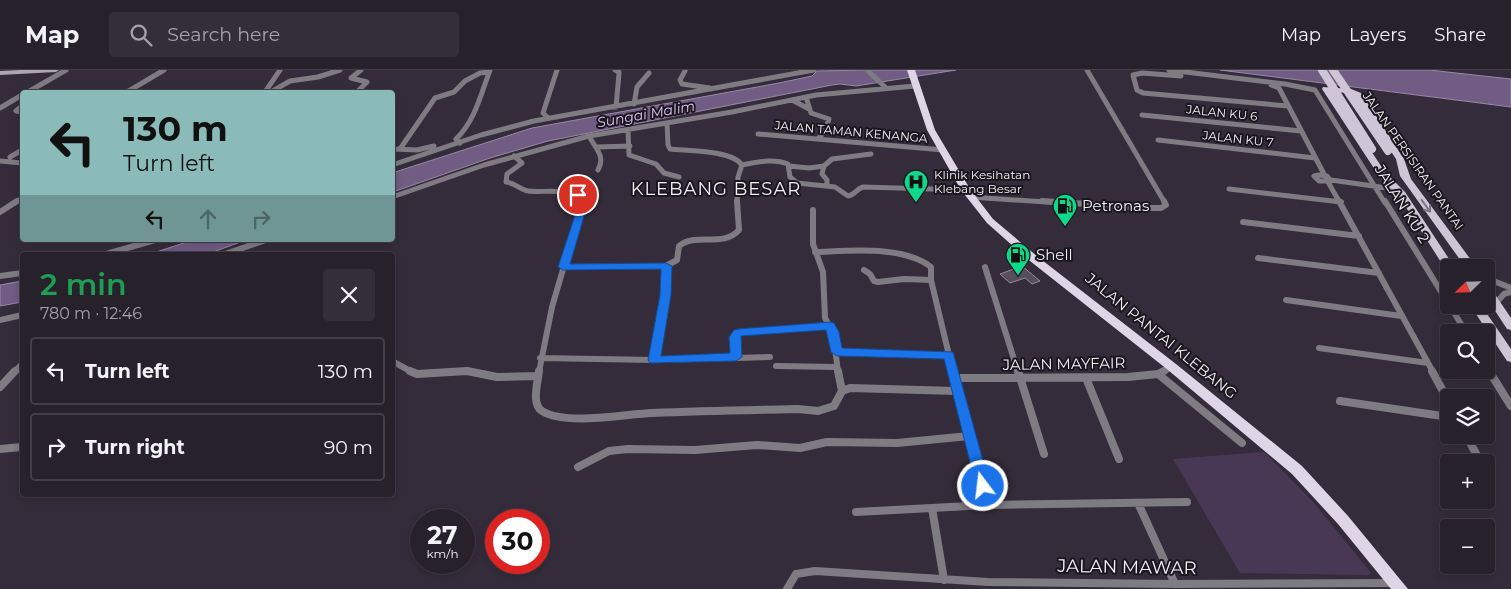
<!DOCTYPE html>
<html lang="en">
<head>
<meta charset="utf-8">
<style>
  body { margin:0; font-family:Montserrat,sans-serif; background:#332e38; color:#f1f3f6; height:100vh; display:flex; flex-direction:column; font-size:19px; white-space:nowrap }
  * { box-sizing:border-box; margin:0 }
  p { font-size:16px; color:#a4a3a9 }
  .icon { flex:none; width:28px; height:28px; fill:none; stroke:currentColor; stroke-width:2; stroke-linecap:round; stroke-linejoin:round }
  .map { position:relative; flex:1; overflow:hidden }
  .side { position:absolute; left:20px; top:182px; width:375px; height:245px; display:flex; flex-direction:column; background:#27212c; border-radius:5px; box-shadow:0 2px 8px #0003,0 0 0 1px #433e48 }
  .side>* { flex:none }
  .guide { position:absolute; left:20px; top:20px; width:375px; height:152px; border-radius:5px; box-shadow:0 2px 8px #0003,0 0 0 1px #433e48; background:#8bbbb9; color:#111; overflow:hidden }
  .needle { width:32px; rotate:247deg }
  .fabs { position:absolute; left:1440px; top:189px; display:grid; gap:10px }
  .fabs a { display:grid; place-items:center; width:55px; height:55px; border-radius:5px; background:#27212c; box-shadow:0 2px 8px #0003,0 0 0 1px #433e48; font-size:25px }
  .speed { position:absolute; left:410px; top:439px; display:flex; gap:10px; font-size:25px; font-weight:700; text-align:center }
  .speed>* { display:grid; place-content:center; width:65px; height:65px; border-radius:50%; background:#27212c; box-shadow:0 2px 8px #0003,0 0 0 1px #433e48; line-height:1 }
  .speed small { font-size:12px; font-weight:400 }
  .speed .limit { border:8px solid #d22; background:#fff; color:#111 }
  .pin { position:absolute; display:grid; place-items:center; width:42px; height:42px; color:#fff; margin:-21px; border:2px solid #fff; border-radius:50%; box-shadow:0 1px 5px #0007 }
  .me { position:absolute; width:55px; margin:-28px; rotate:345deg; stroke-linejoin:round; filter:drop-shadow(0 0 4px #0008) }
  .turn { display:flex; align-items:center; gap:18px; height:105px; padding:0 20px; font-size:22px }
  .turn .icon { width:65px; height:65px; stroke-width:2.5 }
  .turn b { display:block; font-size:35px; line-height:42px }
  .lanes { display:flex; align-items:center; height:48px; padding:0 20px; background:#0003; justify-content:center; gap:25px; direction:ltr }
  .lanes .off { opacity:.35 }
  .round { display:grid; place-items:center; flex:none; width:52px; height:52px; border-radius:5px; background:#332e38 }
  .summary { display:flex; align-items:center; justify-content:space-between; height:85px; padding:0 20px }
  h1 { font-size:30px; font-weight:600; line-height:38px; color:#1e9e55 }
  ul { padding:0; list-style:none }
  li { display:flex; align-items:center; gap:15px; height:68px; margin:0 10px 8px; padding:0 10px; border:2px solid #433e48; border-radius:5px }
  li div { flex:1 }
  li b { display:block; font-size:19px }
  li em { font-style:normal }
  header { display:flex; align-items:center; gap:30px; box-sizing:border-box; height:70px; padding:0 25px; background:#27212c; border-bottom:1px solid #433e48 }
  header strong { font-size:24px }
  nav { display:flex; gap:28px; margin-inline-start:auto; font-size:18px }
  .search { width:350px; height:45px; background:#332e38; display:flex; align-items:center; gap:12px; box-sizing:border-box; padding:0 18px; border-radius:5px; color:#a4a3a9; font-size:19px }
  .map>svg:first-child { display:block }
  .green { fill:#483855 }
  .water { fill:#715c84; stroke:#9888a7 }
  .building { fill:#564e5d; stroke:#92899a }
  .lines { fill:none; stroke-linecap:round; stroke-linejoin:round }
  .minor-far2 { stroke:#7f7b83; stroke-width:5 }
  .minor-far1 { stroke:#7f7b83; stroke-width:6 }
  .minor { stroke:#7f7b83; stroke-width:8 }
  .secondary { fill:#aba6b1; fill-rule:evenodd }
  .primary { fill:#cec6d6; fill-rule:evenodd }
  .trunk { fill:#ded5e6; fill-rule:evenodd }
  .primary-bridge { stroke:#cec6d6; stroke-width:8 }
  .oneway { stroke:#7d7783 }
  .route { fill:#1a73e8; stroke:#114b97 }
  .labels { text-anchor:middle; stroke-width:4; stroke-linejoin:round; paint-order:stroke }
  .far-street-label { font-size:12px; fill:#f3eef8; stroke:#1a161d }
  .far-poi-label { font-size:12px; fill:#f3eef8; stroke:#1a161d; text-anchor:start }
  .far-water-label { font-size:14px; font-style:italic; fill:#e0c4fa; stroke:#1a161d }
  .street-label { font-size:15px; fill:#f3eef8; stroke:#1a161d }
  .poi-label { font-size:15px; fill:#f3eef8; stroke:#1a161d; text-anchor:start }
  .quarter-label { font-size:18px; letter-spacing:1px; fill:#f3eef8; stroke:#1a161d }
  .near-street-label { font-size:18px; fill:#f3eef8; stroke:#1a161d }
</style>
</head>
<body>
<header>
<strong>Map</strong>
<div class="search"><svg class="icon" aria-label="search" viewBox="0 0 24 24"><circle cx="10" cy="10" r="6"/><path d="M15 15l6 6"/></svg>Search here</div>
<nav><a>Map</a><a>Layers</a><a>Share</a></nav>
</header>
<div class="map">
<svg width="1511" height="519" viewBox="0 0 1511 519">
  <rect width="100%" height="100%" fill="#342c3a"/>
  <path class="green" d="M1264,382L1315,434L1371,503L1369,505L1240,503L1173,389Z"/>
  <path class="water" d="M867,0H956L856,16L840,14L832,15L548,71L490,88L393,122L392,103L532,58L779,13L812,6L817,1Z
    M1220,0H1429L1511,9V37Z
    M193,170H246L205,185H147Z
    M22,211V232L0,236V215Z"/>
  <path class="building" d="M1022,196L1040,211L1032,214L1025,208L1010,213L1000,204Z"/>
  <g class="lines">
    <path class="minor-far2" d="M615,0L619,2V4L616,37
      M867,0L886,18
      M1087,0L1165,133
      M1169,0L1285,14L1315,20L1385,133
      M685,1L680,10L682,14L710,18
      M1181,6L1142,3L1133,5L1137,20L1143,23L1288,36
      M1271,15L1279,18L1325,106
      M28,22L66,0
      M127,22L164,0
      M265,22L280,0
      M271,22L290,11L318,7L340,0
      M357,22L367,12L351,8L361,0
      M806,27L811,43L829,49L825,61L818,69
      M792,30L809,39
      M634,34L637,17L649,3
      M22,36L16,41L22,42
      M0,38L22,25
      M1142,45L1301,61
      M548,48L543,43L557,0
      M667,53L668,75L670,79C688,81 732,80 742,95L738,107L737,133
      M628,60L629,85L656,94L664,103L679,107
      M758,64L943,80
      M589,66C595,78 606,86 598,100
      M1158,70L1315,88
      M460,73L456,69C475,51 481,24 490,0
      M597,77L630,76
      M392,79L417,80L434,76
      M400,79L435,28L454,22L465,11L480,3L489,2
      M514,86L522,93L507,104L506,112C516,113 520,120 528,121C545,123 570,117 583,130L582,133
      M10,87L22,80
      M0,91L22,93
      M392,95L481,65L534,51L814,0
      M742,95C758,92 773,88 788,94L790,107L797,113L835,117L848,126C855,125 856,119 863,117L966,120
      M789,96L809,98L824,96L832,89L871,84
      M824,96L822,104L827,110V116
      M1319,105L1327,106L1331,111H1319L1314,106Z
      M1331,110L1387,118L1402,128
      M1328,112L1340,133
      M1229,119L1341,132
      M392,127L484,95L589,66L732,42L816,25L915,16
      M970,127L1062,133
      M15,133L22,128"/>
    <path class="minor-far1" d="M1042,131L1148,138H1161L1166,135L1164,131
      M1336,131L1341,132
      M1339,131L1433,302
      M1385,131L1466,262
      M813,140V174L823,202L825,248L833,262L838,302
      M0,142L17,131
      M1243,152L1359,166
      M815,182C849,181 903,175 931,197V210L953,302
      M103,185L155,170
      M222,185L266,170
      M1258,188L1379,203
      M563,197L666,196L677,190L679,176C696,162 723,178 739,160L737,131
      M985,197L1018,302
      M864,200L870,204L874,211L878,212L904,209L931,210
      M0,206L22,203
      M1486,208L1511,218
      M1286,230L1401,246
      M1496,233L1504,224L1511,222
      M0,250L22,245
      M1319,278L1428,293
      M837,282L949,285
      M736,287L735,267L738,262L830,256
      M540,288L654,290L770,287
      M654,290L666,225V196
      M392,291L412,302
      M776,296L837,297
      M1486,296L1490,302
      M14,302L22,294
      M448,302H473
      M539,302L552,237L583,131
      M1162,302L1172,297"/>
    <path class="minor" d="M410,301L417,304L467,301L497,307L538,306
      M539,301C538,312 531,334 542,341C566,356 624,344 652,343C701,341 749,340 798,339L818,341L834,336L842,321L838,301
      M952,301L988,435
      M1018,301L1044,384
      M1432,301L1449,332
      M1489,301L1511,336
      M1158,304L1242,373
      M954,308L1128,307L1158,304L1164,301
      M1086,308L1119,389
      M0,317L15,301
      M842,321L850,318L957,321
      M1340,331L1449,347
      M1466,365L1480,391
      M0,379L22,377
      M578,397L609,381L628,379L695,380L757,375L800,378L827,372L897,373L969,366
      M1138,433L1175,514
      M932,438L944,510
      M856,442L988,435L1187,432
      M787,519L796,504L815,501L988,512L1175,514L1395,513"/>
    <path class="secondary" d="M20,0H59L56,2L0,5V1Z"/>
    <path class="primary" d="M1323,17L1351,19L1361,23L1404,89L1411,109L1477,198H1466L1400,106L1396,89L1355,27L1349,23L1332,22L1385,102L1405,122L1455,198H1449V201L1446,200L1402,131L1379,106L1322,19Z
      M1486,216L1490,217L1511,248V260L1507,259L1486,227Z
      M1470,235H1481L1511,279V292L1507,291Z"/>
    <path class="trunk" d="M907,0H915L935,60L970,119L993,149L1038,187L1176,294L1302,396L1348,446L1408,519H1391L1338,454L1292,404L1168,300L1030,191L987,153L961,120L927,60Z"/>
    <path class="primary-bridge" d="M1322,0L1372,79
      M1333,0L1388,81"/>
  </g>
  <defs><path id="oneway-shaft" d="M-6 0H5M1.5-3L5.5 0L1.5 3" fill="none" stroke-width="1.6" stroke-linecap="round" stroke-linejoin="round" transform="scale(1.25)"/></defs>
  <use class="oneway" href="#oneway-shaft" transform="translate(1426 136) rotate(54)"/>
  <path class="route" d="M578,122L581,123L588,133L570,194L666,193L672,196L671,225L661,286L730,283L729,267L734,260L738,259L830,252L834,253L839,262L842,278L953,282L990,416L988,420L983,422L978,420L976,416L944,289L837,286L831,282L826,260L741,266L742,287L736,291L650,293L648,290L660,225L661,199L563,200L558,197L579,133L573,125Z"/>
  <defs>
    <symbol id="hospital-pin" viewBox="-11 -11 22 30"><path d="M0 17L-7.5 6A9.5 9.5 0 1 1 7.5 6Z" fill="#0cd98a" stroke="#1a161d"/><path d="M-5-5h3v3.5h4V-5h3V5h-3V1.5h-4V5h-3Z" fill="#111"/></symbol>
    <symbol id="fuel-pin" viewBox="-11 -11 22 30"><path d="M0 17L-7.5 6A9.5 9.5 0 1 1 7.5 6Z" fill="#0cd98a" stroke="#1a161d"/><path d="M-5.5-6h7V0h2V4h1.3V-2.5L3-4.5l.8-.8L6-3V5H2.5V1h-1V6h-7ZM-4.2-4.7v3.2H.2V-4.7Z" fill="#111"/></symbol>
  </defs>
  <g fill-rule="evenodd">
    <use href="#hospital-pin" x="902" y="98" width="28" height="38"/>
    <use href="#fuel-pin" x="1051" y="122" width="28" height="38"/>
    <use href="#fuel-pin" x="1004" y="171" width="28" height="38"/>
  </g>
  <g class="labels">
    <g class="far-street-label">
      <text transform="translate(1222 43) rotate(6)" y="4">JALAN KU 6</text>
      <text transform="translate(851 62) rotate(5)" y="4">JALAN TAMAN KENANGA</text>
      <text transform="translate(1238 69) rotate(6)" y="4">JALAN KU 7</text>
      <text transform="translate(1413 91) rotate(55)" y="4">JALAN PERSISIRAN PANTAI</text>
    </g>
    <g class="far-poi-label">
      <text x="934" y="109">Klinik Kesihatan<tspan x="934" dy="14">Klebang Besar</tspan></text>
    </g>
    <g class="far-water-label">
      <text transform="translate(646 44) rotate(-10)" y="5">Sungai Malim</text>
    </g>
    <g class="street-label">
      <text transform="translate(1402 134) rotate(58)" y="5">JALAN KU 2</text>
      <text transform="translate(1161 266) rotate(39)" y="5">JALAN PANTAI KLEBANG</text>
      <text transform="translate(1064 294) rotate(-1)" y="5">JALAN MAYFAIR</text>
    </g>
    <g class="poi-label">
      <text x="1082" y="141">Petronas</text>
      <text x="1036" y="190">Shell</text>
    </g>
    <g class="quarter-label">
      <text x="716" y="125">KLEBANG BESAR</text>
    </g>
    <g class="near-street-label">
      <text transform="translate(1127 497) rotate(1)" y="6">JALAN MAWAR</text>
    </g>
  </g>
</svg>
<div class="fabs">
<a><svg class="needle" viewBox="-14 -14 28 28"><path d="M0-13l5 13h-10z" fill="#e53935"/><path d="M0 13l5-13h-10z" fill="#a4a3a9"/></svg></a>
<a><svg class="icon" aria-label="search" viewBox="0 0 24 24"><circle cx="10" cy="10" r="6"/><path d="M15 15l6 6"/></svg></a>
<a><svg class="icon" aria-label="layers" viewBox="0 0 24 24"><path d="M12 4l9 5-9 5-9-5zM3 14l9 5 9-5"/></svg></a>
<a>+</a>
<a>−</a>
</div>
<div class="speed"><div>27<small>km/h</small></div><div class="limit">30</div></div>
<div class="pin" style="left:578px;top:125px;background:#d93025"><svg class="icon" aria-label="arrive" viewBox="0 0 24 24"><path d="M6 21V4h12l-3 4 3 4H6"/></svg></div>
<svg class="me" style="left:983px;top:416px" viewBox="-20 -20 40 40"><circle r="17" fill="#1a73e8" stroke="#fff" stroke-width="3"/><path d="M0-11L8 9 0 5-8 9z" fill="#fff"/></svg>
<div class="guide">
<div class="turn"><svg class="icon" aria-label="left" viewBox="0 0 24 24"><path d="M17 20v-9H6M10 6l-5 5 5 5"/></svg><div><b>130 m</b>Turn left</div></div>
<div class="lanes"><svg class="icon" aria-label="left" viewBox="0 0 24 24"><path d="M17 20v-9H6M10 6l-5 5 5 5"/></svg><svg class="icon off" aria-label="ahead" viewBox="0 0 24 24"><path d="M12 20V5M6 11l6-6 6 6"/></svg><svg class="icon off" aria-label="right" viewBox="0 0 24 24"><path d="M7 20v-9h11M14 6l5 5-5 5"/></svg></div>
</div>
<section class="side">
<div class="summary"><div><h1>2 min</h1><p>780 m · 12:46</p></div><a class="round"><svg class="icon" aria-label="close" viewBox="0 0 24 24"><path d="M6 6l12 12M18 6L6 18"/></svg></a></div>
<ul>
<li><svg class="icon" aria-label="left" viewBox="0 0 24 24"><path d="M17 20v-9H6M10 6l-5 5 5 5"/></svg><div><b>Turn left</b></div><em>130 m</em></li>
<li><svg class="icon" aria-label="right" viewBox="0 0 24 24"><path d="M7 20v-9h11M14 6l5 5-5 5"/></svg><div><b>Turn right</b></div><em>90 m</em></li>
</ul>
</section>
</div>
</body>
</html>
